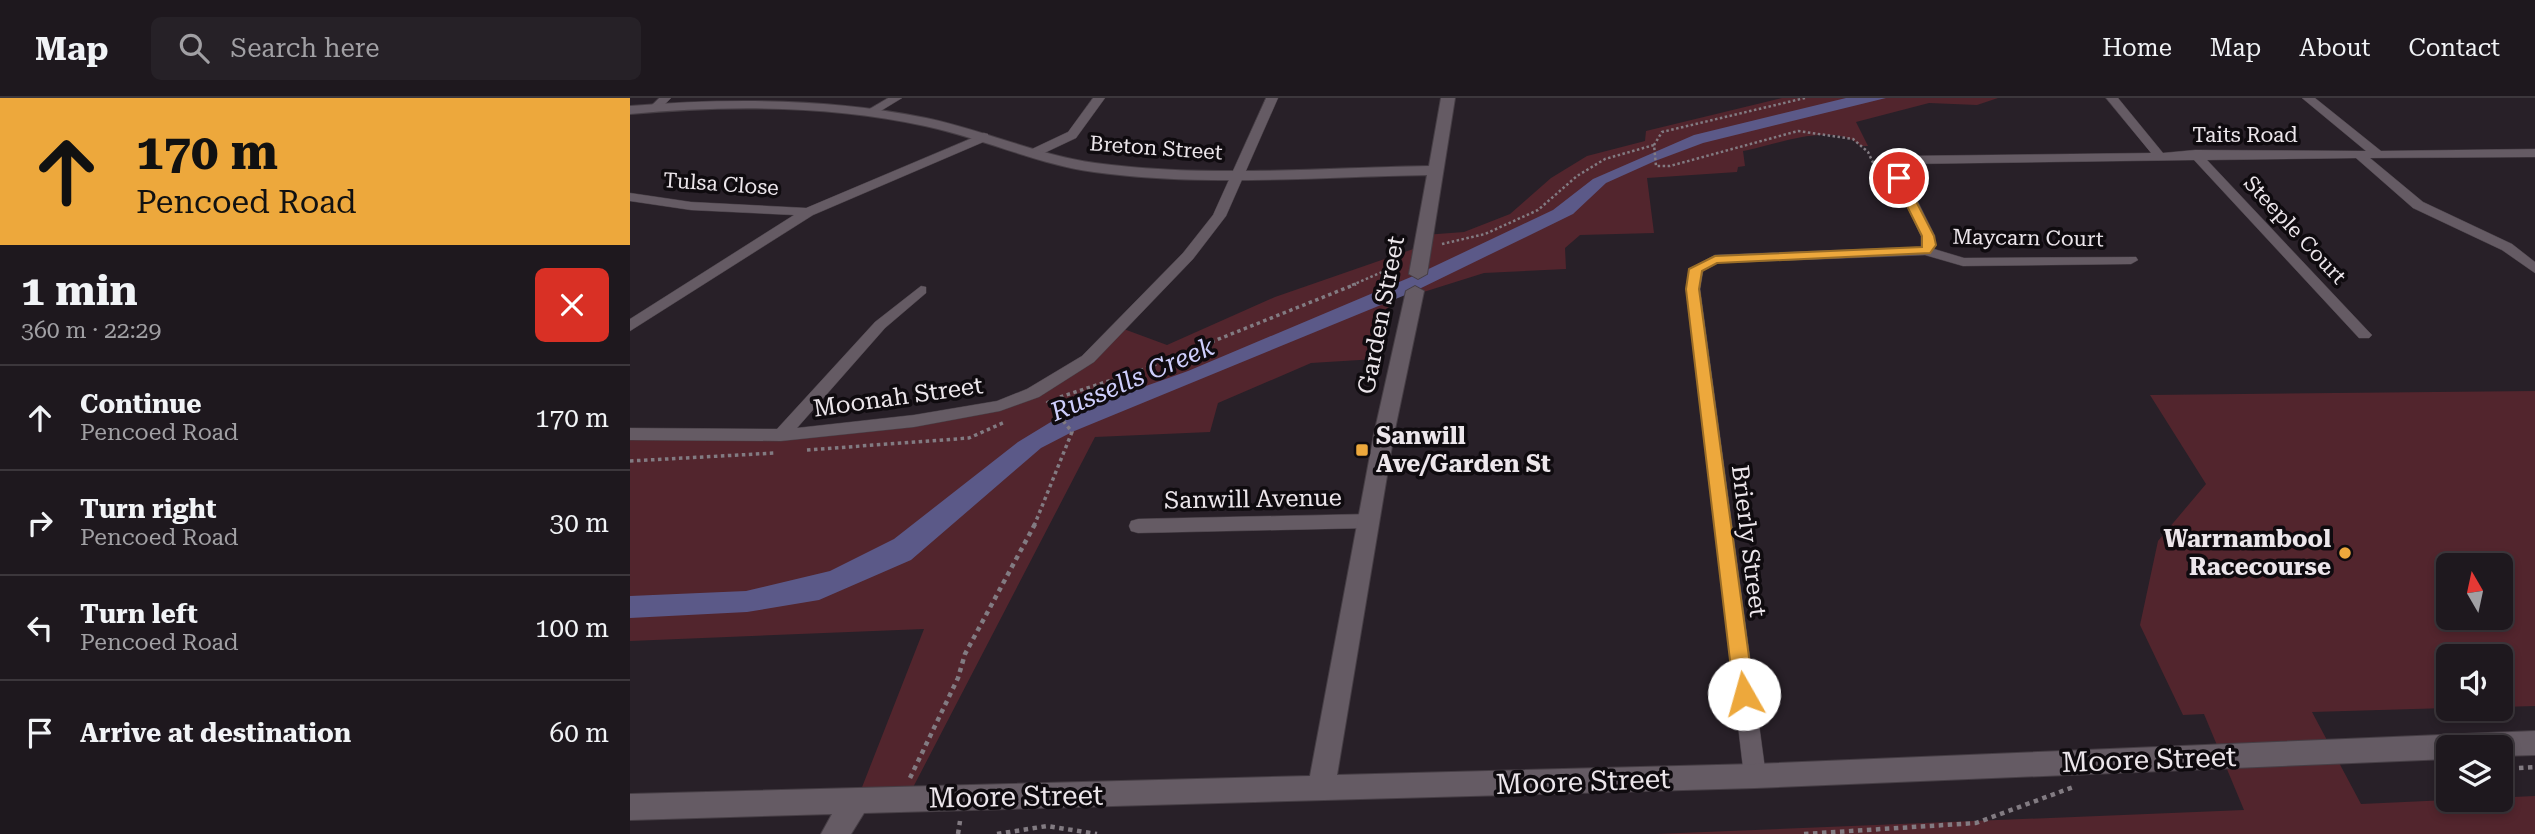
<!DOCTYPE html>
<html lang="en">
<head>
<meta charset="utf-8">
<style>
  body { margin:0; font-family:"Roboto Serif",serif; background:#262127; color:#f1f3f6; height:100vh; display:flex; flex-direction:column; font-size:26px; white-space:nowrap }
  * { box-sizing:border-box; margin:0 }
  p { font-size:23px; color:#a1a0a4 }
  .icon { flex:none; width:38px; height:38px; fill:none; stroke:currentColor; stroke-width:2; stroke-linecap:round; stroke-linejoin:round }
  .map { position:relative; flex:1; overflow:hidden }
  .sheet { display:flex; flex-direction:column; background:#1e181e; width:630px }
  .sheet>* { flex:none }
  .top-card { background:#eda83c; color:#111; overflow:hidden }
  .needle { width:46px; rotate:351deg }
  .tools { position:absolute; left:1806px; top:455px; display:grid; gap:14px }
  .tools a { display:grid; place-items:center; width:77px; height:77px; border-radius:10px; background:#1e181e; box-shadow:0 4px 10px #0003,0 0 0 2px #3c373c; font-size:35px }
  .pin { position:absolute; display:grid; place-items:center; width:60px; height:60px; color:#fff; margin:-30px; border:4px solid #fff; border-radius:50%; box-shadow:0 2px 7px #0007 }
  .me { position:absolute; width:77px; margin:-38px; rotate:353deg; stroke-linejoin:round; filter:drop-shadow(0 0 5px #0008) }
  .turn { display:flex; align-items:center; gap:24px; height:147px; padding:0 21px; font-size:32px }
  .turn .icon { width:91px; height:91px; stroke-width:2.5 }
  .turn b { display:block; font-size:49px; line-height:60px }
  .round { display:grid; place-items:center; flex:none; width:74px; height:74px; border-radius:10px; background:#262127 }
  .summary { display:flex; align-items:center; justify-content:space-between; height:119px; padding:0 21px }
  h1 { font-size:42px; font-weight:700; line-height:52px }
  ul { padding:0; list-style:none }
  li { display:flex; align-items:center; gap:21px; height:105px; padding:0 21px; border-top:2px solid #3c373c }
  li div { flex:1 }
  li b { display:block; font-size:26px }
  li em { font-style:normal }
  header { display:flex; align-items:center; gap:42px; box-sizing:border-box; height:98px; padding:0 35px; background:#1e181e; border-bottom:2px solid #3c373c }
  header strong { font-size:33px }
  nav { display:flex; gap:38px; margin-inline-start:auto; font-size:24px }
  .search { width:490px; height:63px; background:#262127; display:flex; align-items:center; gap:18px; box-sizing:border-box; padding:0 24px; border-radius:10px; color:#a1a0a4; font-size:26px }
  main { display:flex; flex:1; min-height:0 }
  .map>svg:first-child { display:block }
  .green { fill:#52252d; fill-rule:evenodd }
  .water { fill:#5b5988 }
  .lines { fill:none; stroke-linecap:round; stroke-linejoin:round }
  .street-casing { stroke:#463e45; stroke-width:1 }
  .secondary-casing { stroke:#463e45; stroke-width:2 }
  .path-far2 { stroke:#827b82; stroke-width:2.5; stroke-dasharray:2.5 2.5; stroke-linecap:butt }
  .path-far1 { stroke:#827b82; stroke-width:3.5; stroke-dasharray:3.5 3.5; stroke-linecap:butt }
  .path { stroke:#827b82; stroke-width:4.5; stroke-dasharray:4.5 4.5; stroke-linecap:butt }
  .street { fill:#655b64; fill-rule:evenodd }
  .secondary { fill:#655b64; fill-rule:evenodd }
  .route { fill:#eda83c; stroke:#9a6d27; stroke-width:2 }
  .poi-dot { fill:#eda83c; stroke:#0f0b0f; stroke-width:2.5 }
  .labels { text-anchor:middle; stroke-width:7; stroke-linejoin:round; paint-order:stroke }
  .far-street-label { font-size:21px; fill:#ece6eb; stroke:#0f0b0f }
  .street-label { font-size:24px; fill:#ece6eb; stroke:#0f0b0f }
  .poi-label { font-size:24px; font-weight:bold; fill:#ece6eb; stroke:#0f0b0f; text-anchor:start }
  .water-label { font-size:26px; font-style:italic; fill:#cecefc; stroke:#0f0b0f }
  .near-street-label { font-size:28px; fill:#ece6eb; stroke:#0f0b0f }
</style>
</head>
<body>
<header>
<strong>Map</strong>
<div class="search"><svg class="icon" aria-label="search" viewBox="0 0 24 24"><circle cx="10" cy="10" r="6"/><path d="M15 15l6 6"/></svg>Search here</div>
<nav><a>Home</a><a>Map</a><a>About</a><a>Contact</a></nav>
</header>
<main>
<section class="sheet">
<div class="top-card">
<div class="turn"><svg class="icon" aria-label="ahead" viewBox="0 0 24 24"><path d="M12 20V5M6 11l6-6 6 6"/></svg><div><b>170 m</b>Pencoed Road</div></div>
</div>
<div class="summary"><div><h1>1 min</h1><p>360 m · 22:29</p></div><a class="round" style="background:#d93025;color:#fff"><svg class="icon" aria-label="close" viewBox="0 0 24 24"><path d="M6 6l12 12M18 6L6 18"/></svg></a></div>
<ul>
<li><svg class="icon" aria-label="ahead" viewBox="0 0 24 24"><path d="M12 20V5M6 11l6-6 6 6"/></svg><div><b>Continue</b><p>Pencoed Road</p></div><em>170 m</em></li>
<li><svg class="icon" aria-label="right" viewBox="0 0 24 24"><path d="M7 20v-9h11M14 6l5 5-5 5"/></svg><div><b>Turn right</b><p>Pencoed Road</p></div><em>30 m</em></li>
<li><svg class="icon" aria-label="left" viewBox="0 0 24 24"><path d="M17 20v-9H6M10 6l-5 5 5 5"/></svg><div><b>Turn left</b><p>Pencoed Road</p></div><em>100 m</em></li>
<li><svg class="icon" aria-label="arrive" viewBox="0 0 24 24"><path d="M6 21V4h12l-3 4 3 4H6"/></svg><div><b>Arrive at destination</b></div><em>60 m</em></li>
</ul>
</section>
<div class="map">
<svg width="1905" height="736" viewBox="0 0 1905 736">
  <rect width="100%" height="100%" fill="#282028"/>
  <path class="green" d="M1152,0H1368L1347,7L1299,5L1226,24L1238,48H1231C1203,23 1146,47 1113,53L1115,68L1108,69L1107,74L1017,80L1024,135L950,137L935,150L936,171L854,175L784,197L786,187L761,199L746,261L681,265L588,305L580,334L465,339L277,701L227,702L294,531L0,543V336L151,337L284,323L403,295L491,230L537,247L645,199L792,148L794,137L834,134L880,116L921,80L957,58L1015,43L1016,33Z
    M1905,293V608L1871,609V558H1818V610L1682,614L1731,706L1905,698V736H1025L1614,712L1574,616L1553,617L1510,527L1528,443L1576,386L1520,297ZM1818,467H1871V520H1818Z"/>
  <path class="water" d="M1216,0H1256L1073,45L1025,63L976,85L943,116L785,193L442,334L411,350L281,462L189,502L117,514L0,520V498L116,493L200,473L264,441L388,344L429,319L558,273L788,176L923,112L963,81L1064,37Z"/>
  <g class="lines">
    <defs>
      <path id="street" d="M29,0H41L31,10H23L21,8Z
        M258,0H272L244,17H236V13Z
        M463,0H475L446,40L410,57H402V51L438,34Z
        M636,0H648L596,118L563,161L464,264L409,299L370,313L284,329L151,343L0,342V330L147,331L245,224L291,188L296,189V195L255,230L167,330L284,317L367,303L397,291L452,258L553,155L583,117Z
        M1476,0H1488L1533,55L1565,52L1736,53L1672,0H1685L1751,53L1905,51V59L1740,60L1793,104L1882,146L1905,164V175L1872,152L1783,110L1726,60L1577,62L1739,234L1742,237L1739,240H1729L1564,62L1276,66L1273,74L1305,138L1304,151L1334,160L1506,159L1508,162L1501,166L1333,168L1295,157L1088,165L1073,173L1070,191L1136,678L1133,685L1125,688L1117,685L1114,678L1056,191L1059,171L1085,157L1291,149V138L1261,74L1267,61L1274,58L1521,55Z
        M354,35L358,36V42L183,117L0,233V221L164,117L61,112L0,103V95L61,104L176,110Z
        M740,416L747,418L749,423L747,428L740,430L508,435L501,433L499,428L501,423L508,421Z"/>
      <path id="secondary" d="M811,0H825L797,176L788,181L779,176L797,77C690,79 569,89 464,74C406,66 352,40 295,28C199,7 98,7 0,16V8C98,0 199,0 296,20C353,32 408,57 465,65C573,80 690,70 799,68Z
        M785,188L794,193L764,336L707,677L1125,666L1905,633V657L1871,658V649H1818V661L1125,690L234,715L221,736H191L202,716L0,722V696L680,678L744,336L776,193Z"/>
    </defs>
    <use href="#street" class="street-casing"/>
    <use href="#secondary" class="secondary-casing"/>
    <path class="path-far2" d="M1175,0L1032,34L1024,47L1026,68H1040L1168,33L1223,41L1238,54L1247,73H1252
      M812,146L855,136L908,112L947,78L975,61L1024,47
      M722,187L771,166"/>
    <path class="path-far1" d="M430,299L509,273L726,186
      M177,352L339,340L375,324
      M0,363L145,355
      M404,428L442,334L417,303"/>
    <path class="path" d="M1871,671L1905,669
      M280,680L328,580L335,556L405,426
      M328,736L330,723
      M367,736L417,728L467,736
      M1174,736L1346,725L1446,688"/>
    <use href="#street" class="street"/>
    <use href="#secondary" class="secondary"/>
  </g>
  <path class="route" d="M1265,78L1274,80L1304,138L1306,147L1300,155L1087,165L1072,173L1069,191L1124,596L1121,602H1107L1104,596L1056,191L1059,171L1085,158L1292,149V138L1263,80Z"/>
  <g class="poi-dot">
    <rect x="725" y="345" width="14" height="14" rx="3.5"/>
    <circle cx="1715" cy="455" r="7"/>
  </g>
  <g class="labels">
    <g class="far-street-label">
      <text x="1615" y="44">Taits Road</text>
      <text transform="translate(526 50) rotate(4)" y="7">Breton Street</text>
      <text transform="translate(91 86) rotate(4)" y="7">Tulsa Close</text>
      <text transform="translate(1665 132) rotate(47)" y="7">Steeple Court</text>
      <text transform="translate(1398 140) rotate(1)" y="7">Maycarn Court</text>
    </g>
    <g class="street-label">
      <text transform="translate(751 217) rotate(-79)" y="8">Garden Street</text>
      <text transform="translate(268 299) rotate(-8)" y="8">Moonah Street</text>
      <text transform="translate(623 401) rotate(-1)" y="8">Sanwill Avenue</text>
      <text transform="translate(1119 443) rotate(83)" y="8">Brierly Street</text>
    </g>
    <g class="poi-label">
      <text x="746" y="346">Sanwill<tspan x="746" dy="28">Ave/Garden St</tspan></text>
      <text x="1701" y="449" text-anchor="end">Warrnambool<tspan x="1701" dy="28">Racecourse</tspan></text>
    </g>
    <g class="water-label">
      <text transform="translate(502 281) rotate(-23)" y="9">Russells Creek</text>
    </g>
    <g class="near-street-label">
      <text transform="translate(1519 661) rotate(-2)" y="10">Moore Street</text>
      <text transform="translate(953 683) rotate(-2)" y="10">Moore Street</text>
      <text transform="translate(386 698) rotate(-1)" y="10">Moore Street</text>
    </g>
  </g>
</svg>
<div class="tools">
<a><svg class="needle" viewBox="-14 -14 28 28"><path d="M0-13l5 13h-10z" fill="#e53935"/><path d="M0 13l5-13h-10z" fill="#a1a0a4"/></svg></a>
<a><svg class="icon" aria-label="sound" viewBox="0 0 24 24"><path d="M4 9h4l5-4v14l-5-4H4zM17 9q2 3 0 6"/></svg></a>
<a><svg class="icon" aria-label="layers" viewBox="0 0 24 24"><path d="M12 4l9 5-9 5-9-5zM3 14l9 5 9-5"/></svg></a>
</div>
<div class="pin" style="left:1269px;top:80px;background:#d93025"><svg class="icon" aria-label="arrive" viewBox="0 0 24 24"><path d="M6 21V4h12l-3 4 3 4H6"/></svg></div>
<svg class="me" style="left:1114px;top:596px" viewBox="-20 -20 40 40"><circle r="19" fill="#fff"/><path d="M0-13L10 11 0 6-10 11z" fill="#eda83c"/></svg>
</div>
</main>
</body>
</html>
